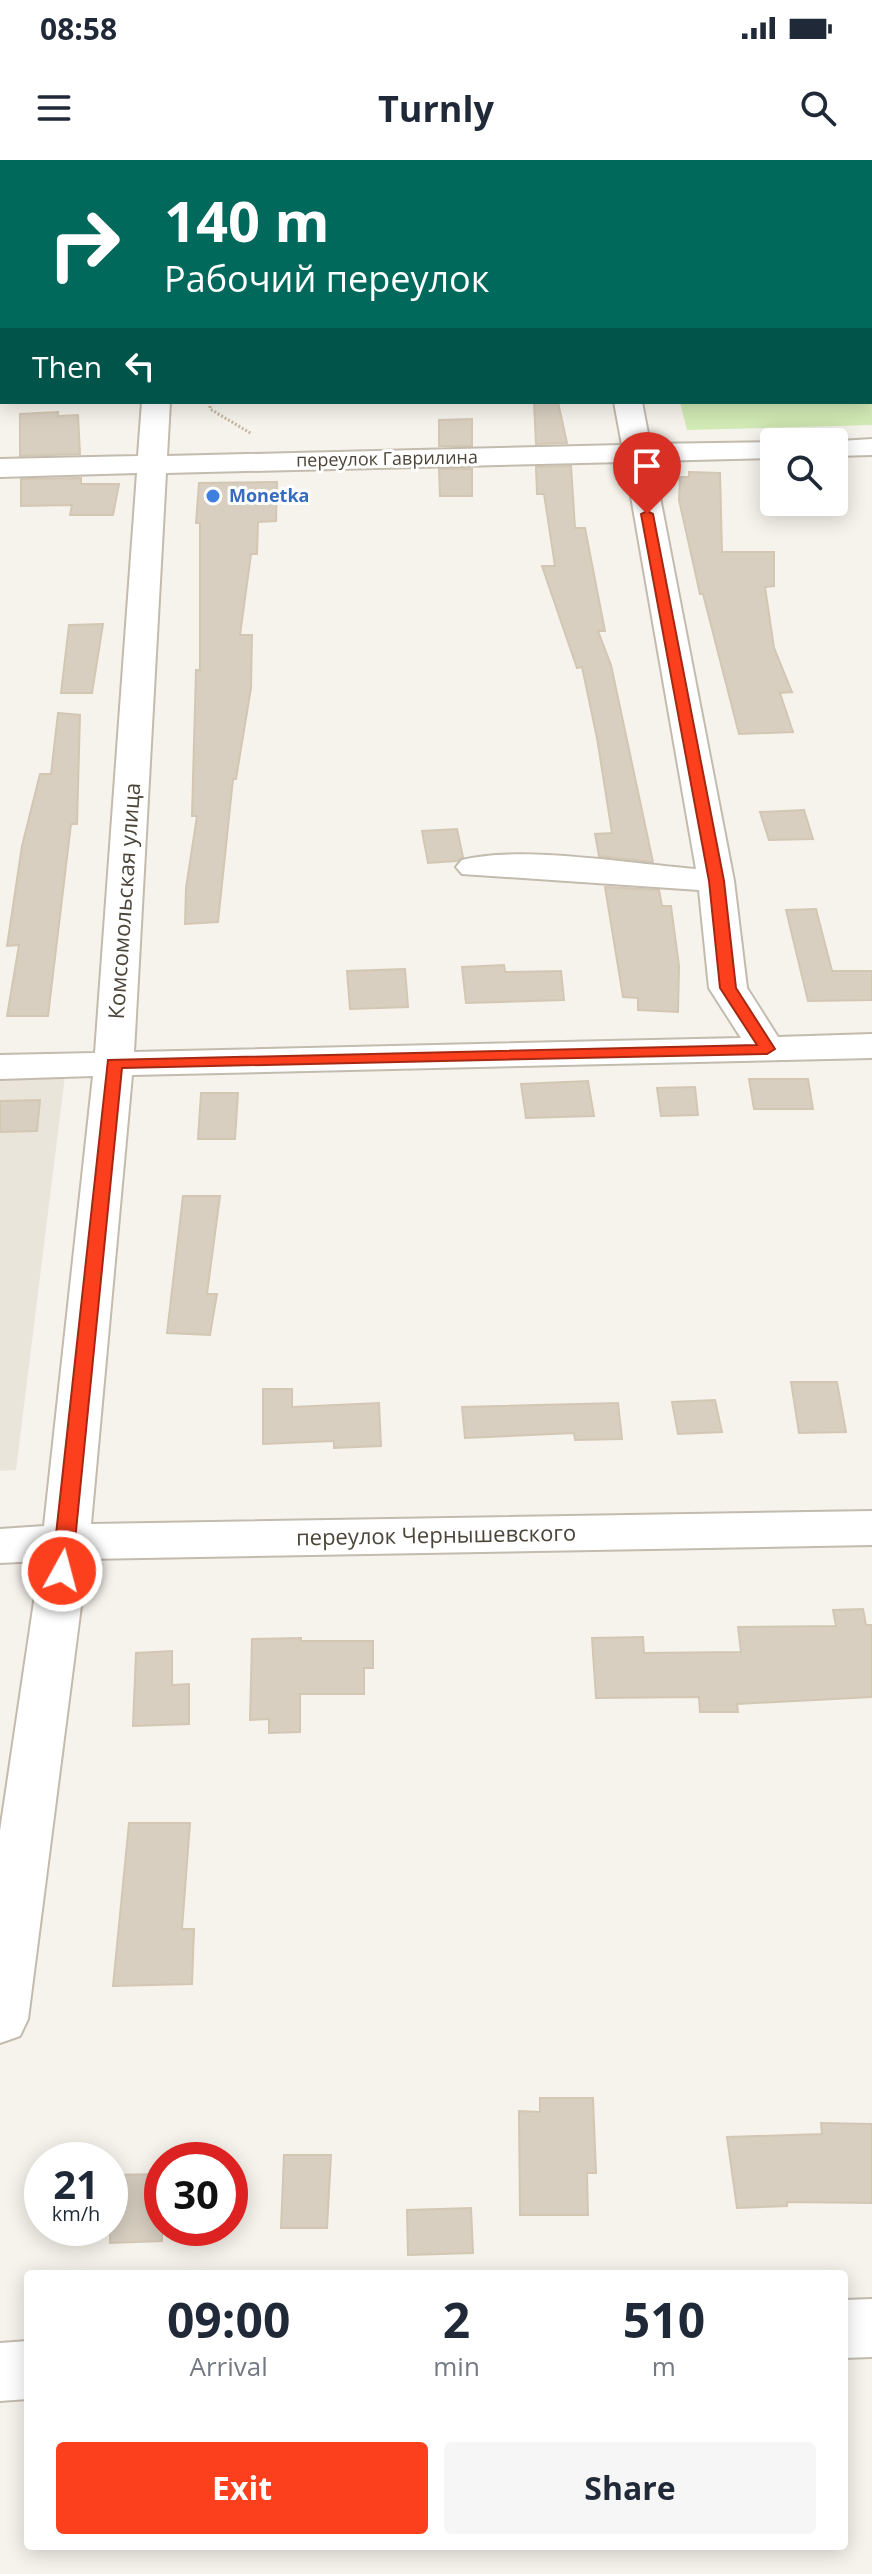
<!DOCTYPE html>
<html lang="en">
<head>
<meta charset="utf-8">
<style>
  body { margin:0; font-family:"Open Sans",sans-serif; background:#f6f6f7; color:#1f2937; height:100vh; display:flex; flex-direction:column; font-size:30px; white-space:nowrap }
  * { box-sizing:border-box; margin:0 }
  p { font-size:26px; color:#747a83 }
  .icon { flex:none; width:44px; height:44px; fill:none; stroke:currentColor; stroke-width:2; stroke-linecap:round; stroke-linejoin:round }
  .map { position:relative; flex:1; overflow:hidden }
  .side { position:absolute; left:24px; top:2110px; width:824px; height:280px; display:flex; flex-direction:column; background:#fff; border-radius:8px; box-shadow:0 4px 20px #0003 }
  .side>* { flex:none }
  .banner { position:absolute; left:0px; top:0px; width:872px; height:244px; box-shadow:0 4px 20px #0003; background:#00695c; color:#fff; overflow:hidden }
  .fabs { position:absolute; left:760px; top:268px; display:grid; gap:16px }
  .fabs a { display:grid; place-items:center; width:88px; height:88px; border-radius:8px; background:#fff; box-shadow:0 4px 20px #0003; font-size:40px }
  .speed { position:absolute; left:24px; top:1982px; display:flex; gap:16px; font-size:40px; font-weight:700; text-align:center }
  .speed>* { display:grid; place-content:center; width:104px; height:104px; border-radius:50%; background:#fff; box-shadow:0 4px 20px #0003; line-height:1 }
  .speed small { font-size:20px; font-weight:400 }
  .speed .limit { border:12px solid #d22; background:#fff; color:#111 }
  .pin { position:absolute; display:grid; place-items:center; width:68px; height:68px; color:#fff; margin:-82px -34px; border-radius:50% 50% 50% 0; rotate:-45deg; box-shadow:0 0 8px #0007 }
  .pin .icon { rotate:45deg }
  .me { position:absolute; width:88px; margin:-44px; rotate:7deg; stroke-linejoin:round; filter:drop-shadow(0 0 6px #0008) }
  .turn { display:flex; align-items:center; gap:28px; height:168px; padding:0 32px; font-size:36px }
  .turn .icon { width:104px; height:104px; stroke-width:2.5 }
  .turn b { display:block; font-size:56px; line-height:68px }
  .then { display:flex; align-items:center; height:76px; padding:0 32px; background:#0003; gap:16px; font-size:30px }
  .eta { display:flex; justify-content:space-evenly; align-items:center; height:136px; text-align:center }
  .eta b { font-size:48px; font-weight:700; line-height:56px }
  .primary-button { display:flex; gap:16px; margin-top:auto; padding:16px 32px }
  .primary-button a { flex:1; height:92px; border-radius:8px; background:#fc3f1d; color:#fff; font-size:32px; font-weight:700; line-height:92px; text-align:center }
  .primary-button a+a { background:#f6f6f7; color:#1f2937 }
  .status { display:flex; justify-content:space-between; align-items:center; height:56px; padding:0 40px; background:#fff; direction:ltr }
  .status svg { height:22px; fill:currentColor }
  header { display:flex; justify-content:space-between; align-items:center; height:104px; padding:0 32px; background:#fff; font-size:36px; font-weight:700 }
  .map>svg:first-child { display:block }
  .residential { fill:#eae5da }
  .green { fill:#d2eab5 }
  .building { fill:#d8cfc1; stroke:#d3c7b4; stroke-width:2 }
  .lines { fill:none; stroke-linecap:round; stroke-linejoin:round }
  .minor-casing { stroke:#c2bbae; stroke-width:4 }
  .path { stroke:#c4b79f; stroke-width:3; stroke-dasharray:2 2; stroke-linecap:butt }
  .minor { fill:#fff; fill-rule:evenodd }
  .route { fill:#fc3f1d; stroke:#a42913; stroke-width:2 }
  .shop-dot { fill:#3f7fe0; stroke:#fff; stroke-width:3 }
  .labels { text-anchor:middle; stroke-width:6; stroke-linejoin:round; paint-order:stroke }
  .far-street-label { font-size:18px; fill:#4b4439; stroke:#fff }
  .far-shop-label { font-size:18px; font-weight:bold; fill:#366cbe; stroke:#fff; text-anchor:start }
  .street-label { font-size:22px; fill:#4b4439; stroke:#fff }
</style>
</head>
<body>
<div class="status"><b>08:58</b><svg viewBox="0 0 49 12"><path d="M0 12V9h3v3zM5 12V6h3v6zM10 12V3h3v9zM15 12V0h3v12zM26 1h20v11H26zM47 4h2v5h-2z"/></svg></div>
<header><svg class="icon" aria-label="menu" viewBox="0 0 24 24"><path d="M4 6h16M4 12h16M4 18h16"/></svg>Turnly<svg class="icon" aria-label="search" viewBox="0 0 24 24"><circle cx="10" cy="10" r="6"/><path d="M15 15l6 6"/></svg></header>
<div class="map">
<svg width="872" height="2414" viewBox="0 0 872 2414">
  <rect width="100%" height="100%" fill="#f6f3ec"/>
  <path class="residential" d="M65,916L16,1310L0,1311V919Z"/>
  <path class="green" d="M870,26L872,265L687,270L680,242H870Z"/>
  <path class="building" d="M534,242H558L567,283L536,284Z
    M58,252V256L78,255L80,294L20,296V254Z
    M472,259V286H439V260Z
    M571,306L575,368H585L605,471H598L611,505L653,702L599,696L595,674L612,673L597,578L582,507L577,508L542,406H555L544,334H537L536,307Z
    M439,309H472V336H440Z
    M689,312L720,313L722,392H774V426L765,427L774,488L792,532L780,533L793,572L739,574L703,434H700L679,340L680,317H689Z
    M81,318V324H119L113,355H70L72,345L21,346V319Z
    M277,322L276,361L258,362L257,394H251L240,475H252L251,528L236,619H233L218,762L185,764L186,728L197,656H192L196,510H200V363H196L199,323Z
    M103,464L92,533H61L69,465Z
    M58,553L80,555L77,664H71L48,856H7L19,785L7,786L22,686L40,614H51Z
    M804,650L813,679L769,680L760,652Z
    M457,669L463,697L457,701L428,703L422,671Z
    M605,727L659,730L662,746H671L679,806L678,852L638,850V838L623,837Z
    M816,749L832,811H872V840L808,841L786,750Z
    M504,805L505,812L561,811L564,840L466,843L462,807Z
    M405,809L408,847L350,849L347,811Z
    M749,919H808L813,949H754Z
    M588,921L594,956L526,958L521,924Z
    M695,927L698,955L661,956L657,928Z
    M201,933H238L235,979H198Z
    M40,940L37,971L0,972V941Z
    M183,1036H220L207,1134H217L210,1175L167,1173Z
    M791,1222H837L846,1272L799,1273Z
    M263,1229H292V1247L379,1243L381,1286L334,1288V1281L263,1284Z
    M715,1240L722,1272L678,1274L672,1242Z
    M618,1243L622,1279L575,1280L574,1273L465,1278L462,1247Z
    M863,1449L866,1465H872V1537L737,1544L738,1552H700L699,1537L596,1538L592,1478L643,1477L644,1493L741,1492L738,1467L836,1466L833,1450Z
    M301,1478V1481H373V1508H364V1534H300V1572L269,1573V1559L250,1560L252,1479Z
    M172,1491V1525L189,1524V1564L133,1566L136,1493Z
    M129,1663H190L182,1769H194L192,1824L113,1826Z
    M540,1938H593L596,2013H587L588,2055H520L519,1951L540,1952Z
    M821,1963L872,1964V2043L787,2042V2046L737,2048L727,1977L822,1974Z
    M284,1995H331L327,2068H281Z
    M162,2014V2081L110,2083L111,2015Z
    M471,2048L473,2093L408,2095L407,2050Z"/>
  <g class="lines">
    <defs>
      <path id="minor" d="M172,0H194L195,2H171Z
        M572,0H594L596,2H572Z
        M0,78H2V92H0Z
        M142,242H170L167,296L622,285L614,242H642L650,284L774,282H776L774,298L653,301L734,721L747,828L778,877L872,874V898L132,915L91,1364L872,1351V1385L87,1399L28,1859L20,1876L0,1883V1671L40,1401L0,1403V1369L44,1366L93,916L0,919V895L95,893L137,313L0,317V299L138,296ZM625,302L696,709C632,704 521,685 462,700L456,707L462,714L699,730L709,828L741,878L134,892L166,313Z
        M872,279V295L834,296V282H824Z
        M872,2139V2197L844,2198V2140Z
        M28,2181V2239L0,2241V2183Z"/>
    </defs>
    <use href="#minor" class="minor-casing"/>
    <path class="path" d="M210,242V249L252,274"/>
    <use href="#minor" class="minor"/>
  </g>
  <path class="route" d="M647,351L653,354L724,721L736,828L775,889L767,894L122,908L72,1411L69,1417H55L52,1411L108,900L757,885L720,828L709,721L641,354Z"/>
  <circle class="shop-dot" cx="213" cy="336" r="8"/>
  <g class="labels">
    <g class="far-street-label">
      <text transform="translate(387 299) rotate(-1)" y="6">переулок Гаврилина</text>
    </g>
    <g class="far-shop-label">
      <text x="229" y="342">Monetka</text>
    </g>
    <g class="street-label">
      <text transform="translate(124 741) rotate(-86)" y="8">Комсомольская улица</text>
      <text transform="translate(436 1375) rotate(-1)" y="8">переулок Чернышевского</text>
    </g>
  </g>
</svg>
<div class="fabs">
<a><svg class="icon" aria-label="search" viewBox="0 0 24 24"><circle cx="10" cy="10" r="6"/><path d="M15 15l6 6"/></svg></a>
</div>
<div class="speed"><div>21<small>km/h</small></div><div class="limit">30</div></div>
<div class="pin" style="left:647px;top:354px;background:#d93025"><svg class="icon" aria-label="arrive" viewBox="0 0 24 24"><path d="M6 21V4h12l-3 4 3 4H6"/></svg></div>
<svg class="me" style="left:62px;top:1411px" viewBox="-20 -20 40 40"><circle r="17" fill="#fc3f1d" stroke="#fff" stroke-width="3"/><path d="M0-11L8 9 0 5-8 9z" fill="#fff"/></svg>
<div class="banner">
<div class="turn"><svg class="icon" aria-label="right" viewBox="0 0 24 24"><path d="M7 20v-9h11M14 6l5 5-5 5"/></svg><div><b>140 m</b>Рабочий переулок</div></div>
<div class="then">Then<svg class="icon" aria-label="left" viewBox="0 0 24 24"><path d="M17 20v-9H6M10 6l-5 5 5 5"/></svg></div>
</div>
<section class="side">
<div class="eta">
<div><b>09:00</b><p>Arrival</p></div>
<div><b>2</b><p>min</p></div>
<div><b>510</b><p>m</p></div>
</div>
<div class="primary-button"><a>Exit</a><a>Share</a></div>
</section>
</div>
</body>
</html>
